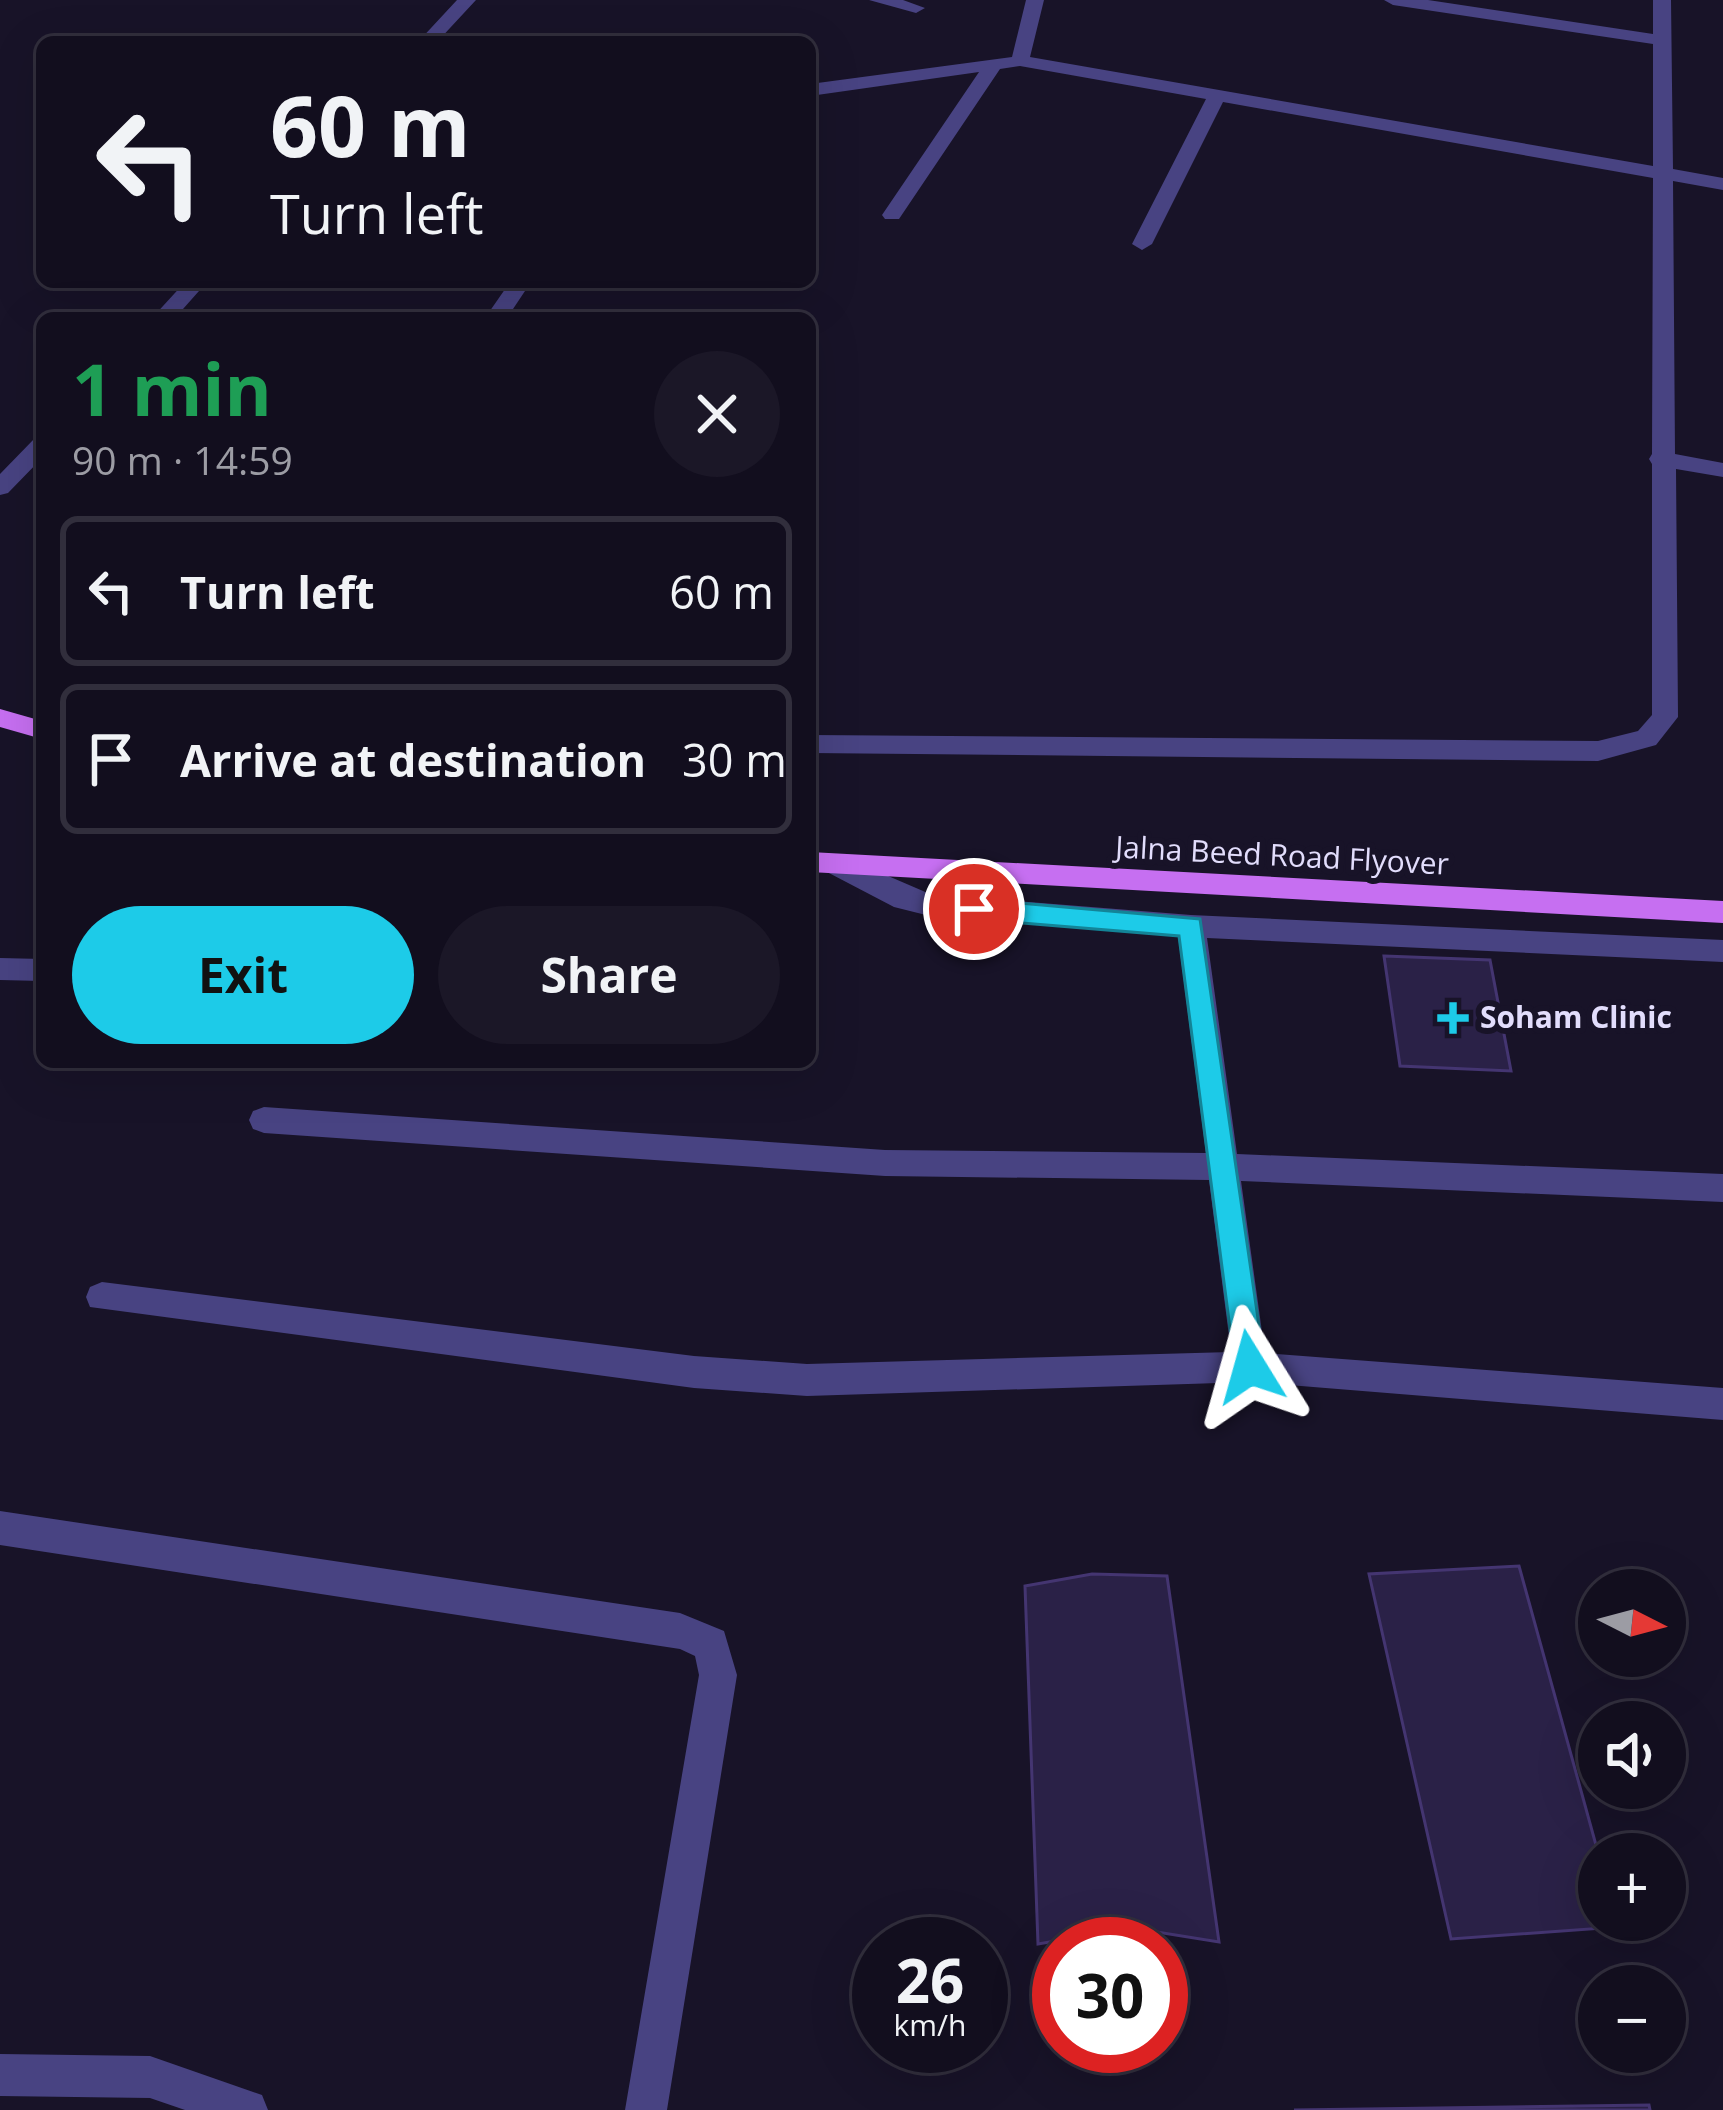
<!DOCTYPE html>
<html lang="en">
<head>
<meta charset="utf-8">
<style>
  body { margin:0; font-family:"Open Sans",sans-serif; background:#1b1727; color:#f1f3f6; height:100vh; display:flex; flex-direction:column; font-size:45px; white-space:nowrap }
  * { box-sizing:border-box; margin:0 }
  p { font-size:39px; color:#9c9ca4 }
  .icon { flex:none; width:66px; height:66px; fill:none; stroke:currentColor; stroke-width:2; stroke-linecap:round; stroke-linejoin:round }
  .map { position:relative; flex:1; overflow:hidden }
  .details { position:absolute; left:36px; top:312px; width:780px; height:756px; display:flex; flex-direction:column; background:#120e1e; border-radius:18px; box-shadow:0 12px 48px #0002,0 0 0 3px #312e3c }
  .details>* { flex:none }
  .guide { position:absolute; left:36px; top:36px; width:780px; height:252px; border-radius:18px; box-shadow:0 12px 48px #0002,0 0 0 3px #312e3c; background:#120e1e; color:#f1f3f6; overflow:hidden }
  .needle { width:78px; rotate:96deg }
  .tools { position:absolute; left:1578px; top:1569px; display:grid; gap:24px }
  .tools a { display:grid; place-items:center; width:108px; height:108px; border-radius:50%; background:#120e1e; box-shadow:0 12px 48px #0002,0 0 0 3px #312e3c; font-size:60px }
  .speed { position:absolute; left:852px; top:1917px; display:flex; gap:24px; font-size:60px; font-weight:700; text-align:center }
  .speed>* { display:grid; place-content:center; width:156px; height:156px; border-radius:50%; background:#120e1e; box-shadow:0 12px 48px #0002,0 0 0 3px #312e3c; line-height:1 }
  .speed small { font-size:30px; font-weight:400 }
  .speed .limit { border:18px solid #d22; background:#fff; color:#111 }
  .pin { position:absolute; display:grid; place-items:center; width:102px; height:102px; color:#fff; margin:-51px; border:6px solid #fff; border-radius:50%; box-shadow:0 3px 12px #0007 }
  .me { position:absolute; width:132px; margin:-66px; rotate:352deg; stroke-linejoin:round; filter:drop-shadow(0 0 9px #0008) }
  .turn { display:flex; align-items:center; gap:42px; height:252px; padding:0 36px; font-size:54px }
  .turn .icon { width:156px; height:156px; stroke-width:2.5 }
  .turn b { display:block; font-size:84px; line-height:102px }
  .round { display:grid; place-items:center; flex:none; width:126px; height:126px; border-radius:63px; background:#1b1727 }
  .head { display:flex; align-items:center; justify-content:space-between; height:204px; padding:0 36px }
  h1 { font-size:72px; font-weight:700; line-height:90px; color:#1e9e55 }
  .cta { display:flex; gap:24px; margin-top:auto; padding:24px 36px }
  .cta a { flex:1; height:138px; border-radius:72px; background:#1dcbe8; color:#111; font-size:48px; font-weight:700; line-height:138px; text-align:center }
  .cta a+a { background:#1b1727; color:#f1f3f6 }
  ul { padding:0; list-style:none }
  li { display:flex; align-items:center; gap:36px; height:150px; margin:0 24px 18px; padding:0 12px; border:6px solid #312e3c; border-radius:18px }
  li div { flex:1 }
  li b { display:block; font-size:45px }
  li em { font-style:normal }
  .map>svg:first-child { display:block }
  .building { fill:#2a2147; stroke:#443571; stroke-width:3 }
  .lines { fill:none; stroke-linecap:round; stroke-linejoin:round }
  .street { fill:#484382; fill-rule:evenodd }
  .primary { fill:#c66ff1; fill-rule:evenodd }
  .route { fill:#1dcbe8; stroke:#138497; stroke-width:3 }
  .poi-dot { fill:#1dcbe8; stroke:#181328; stroke-width:4.5 }
  .labels { text-anchor:middle; stroke-width:12; stroke-linejoin:round; paint-order:stroke }
  .street-label { font-size:30px; fill:#e2ddfc; stroke:#181328 }
  .poi-label { font-size:30px; font-weight:bold; fill:#e2ddfc; stroke:#181328; text-anchor:start }
</style>
</head>
<body>
<div class="map">
<svg width="1723" height="2110" viewBox="0 0 1723 2110">
  <rect width="100%" height="100%" fill="#181328"/>
  <path class="building" d="M1384,956L1490,960L1511,1071L1400,1066Z
    M1519,1566L1599,1856V1920H1616L1618,1927L1451,1939L1369,1574Z
    M1092,1574L1167,1576L1219,1942L1132,1928L1038,1944L1025,1586Z
    M1649,2105L1650,2110H1294Z"/>
  <g class="lines">
    <path class="street" d="M457,0H476L437,42H418Z
      M869,0H903L925,8L916,13Z
      M1026,0H1044L1030,57L1653,166V44L1393,5L1384,0H1428L1653,34V0H1671L1673,169L1723,178V190L1673,181L1675,454L1723,463V477L1676,469L1678,717L1656,745L1598,761L810,753V735L1598,741L1638,731L1652,715V464L1649,459L1652,454L1653,178L1223,102L1152,244L1142,250L1132,244L1206,99L1020,66L1000,69L899,219H885L882,215L979,72L810,96V84L1012,57Z
      M185,282H207L175,318H152Z
      M510,282H531L507,318H485Z
      M42,437V458L8,493L0,495V474L34,439Z
      M837,854L930,894L1191,915L1723,940V962L1207,938L1237,1154L1723,1174V1202L1241,1181L1265,1353L1723,1388V1420L1250,1382L807,1396L694,1388L90,1307L86,1297L90,1287L102,1282L694,1356L807,1364L1231,1352L1209,1180L885,1176L264,1133L253,1129L249,1120L253,1111L264,1107L885,1150L1206,1153L1178,936L930,916L894,907L827,872L823,865Z
      M0,958L42,959V981L0,980Z
      M0,1511L680,1613L724,1631L737,1675L667,2110H625L699,1675L695,1656L680,1649L0,1545Z
      M0,2054L150,2056L262,2095L268,2110H185L150,2098L0,2096Z"/>
    <path class="primary" d="M0,709L42,721V739L0,727Z
      M810,852L1723,901V923L810,872Z"/>
  </g>
  <path class="route" d="M974,899L1200,919L1265,1367L1261,1377L1250,1381L1239,1377L1235,1367L1179,936L974,919L961,909Z"/>
  <path class="poi-dot" d="M1447 1000h12v12h12v12h-12v12h-12v-12h-12v-12h12z"/>
  <g class="labels">
    <g class="street-label">
      <text transform="translate(1282 856) rotate(3)" y="10">Jalna Beed Road Flyover</text>
    </g>
    <g class="poi-label">
      <text x="1480" y="1028">Soham Clinic</text>
    </g>
  </g>
</svg>
<div class="tools">
<a><svg class="needle" viewBox="-14 -14 28 28"><path d="M0-13l5 13h-10z" fill="#e53935"/><path d="M0 13l5-13h-10z" fill="#9c9ca4"/></svg></a>
<a><svg class="icon" aria-label="sound" viewBox="0 0 24 24"><path d="M4 9h4l5-4v14l-5-4H4zM17 9q2 3 0 6"/></svg></a>
<a>+</a>
<a>−</a>
</div>
<div class="speed"><div>26<small>km/h</small></div><div class="limit">30</div></div>
<div class="pin" style="left:974px;top:909px;background:#d93025"><svg class="icon" aria-label="arrive" viewBox="0 0 24 24"><path d="M6 21V4h12l-3 4 3 4H6"/></svg></div>
<svg class="me" style="left:1250px;top:1367px" viewBox="-20 -20 40 40"><path d="M0-17L14 15 0 8-14 15z" fill="#1dcbe8" stroke="#fff" stroke-width="4"/></svg>
<div class="guide">
<div class="turn"><svg class="icon" aria-label="left" viewBox="0 0 24 24"><path d="M17 20v-9H6M10 6l-5 5 5 5"/></svg><div><b>60 m</b>Turn left</div></div>
</div>
<section class="details">
<div class="head"><div><h1>1 min</h1><p>90 m · 14:59</p></div><a class="round"><svg class="icon" aria-label="close" viewBox="0 0 24 24"><path d="M6 6l12 12M18 6L6 18"/></svg></a></div>
<ul>
<li><svg class="icon" aria-label="left" viewBox="0 0 24 24"><path d="M17 20v-9H6M10 6l-5 5 5 5"/></svg><div><b>Turn left</b></div><em>60 m</em></li>
<li><svg class="icon" aria-label="arrive" viewBox="0 0 24 24"><path d="M6 21V4h12l-3 4 3 4H6"/></svg><div><b>Arrive at destination</b></div><em>30 m</em></li>
</ul>
<div class="cta"><a>Exit</a><a>Share</a></div>
</section>
</div>
</body>
</html>
